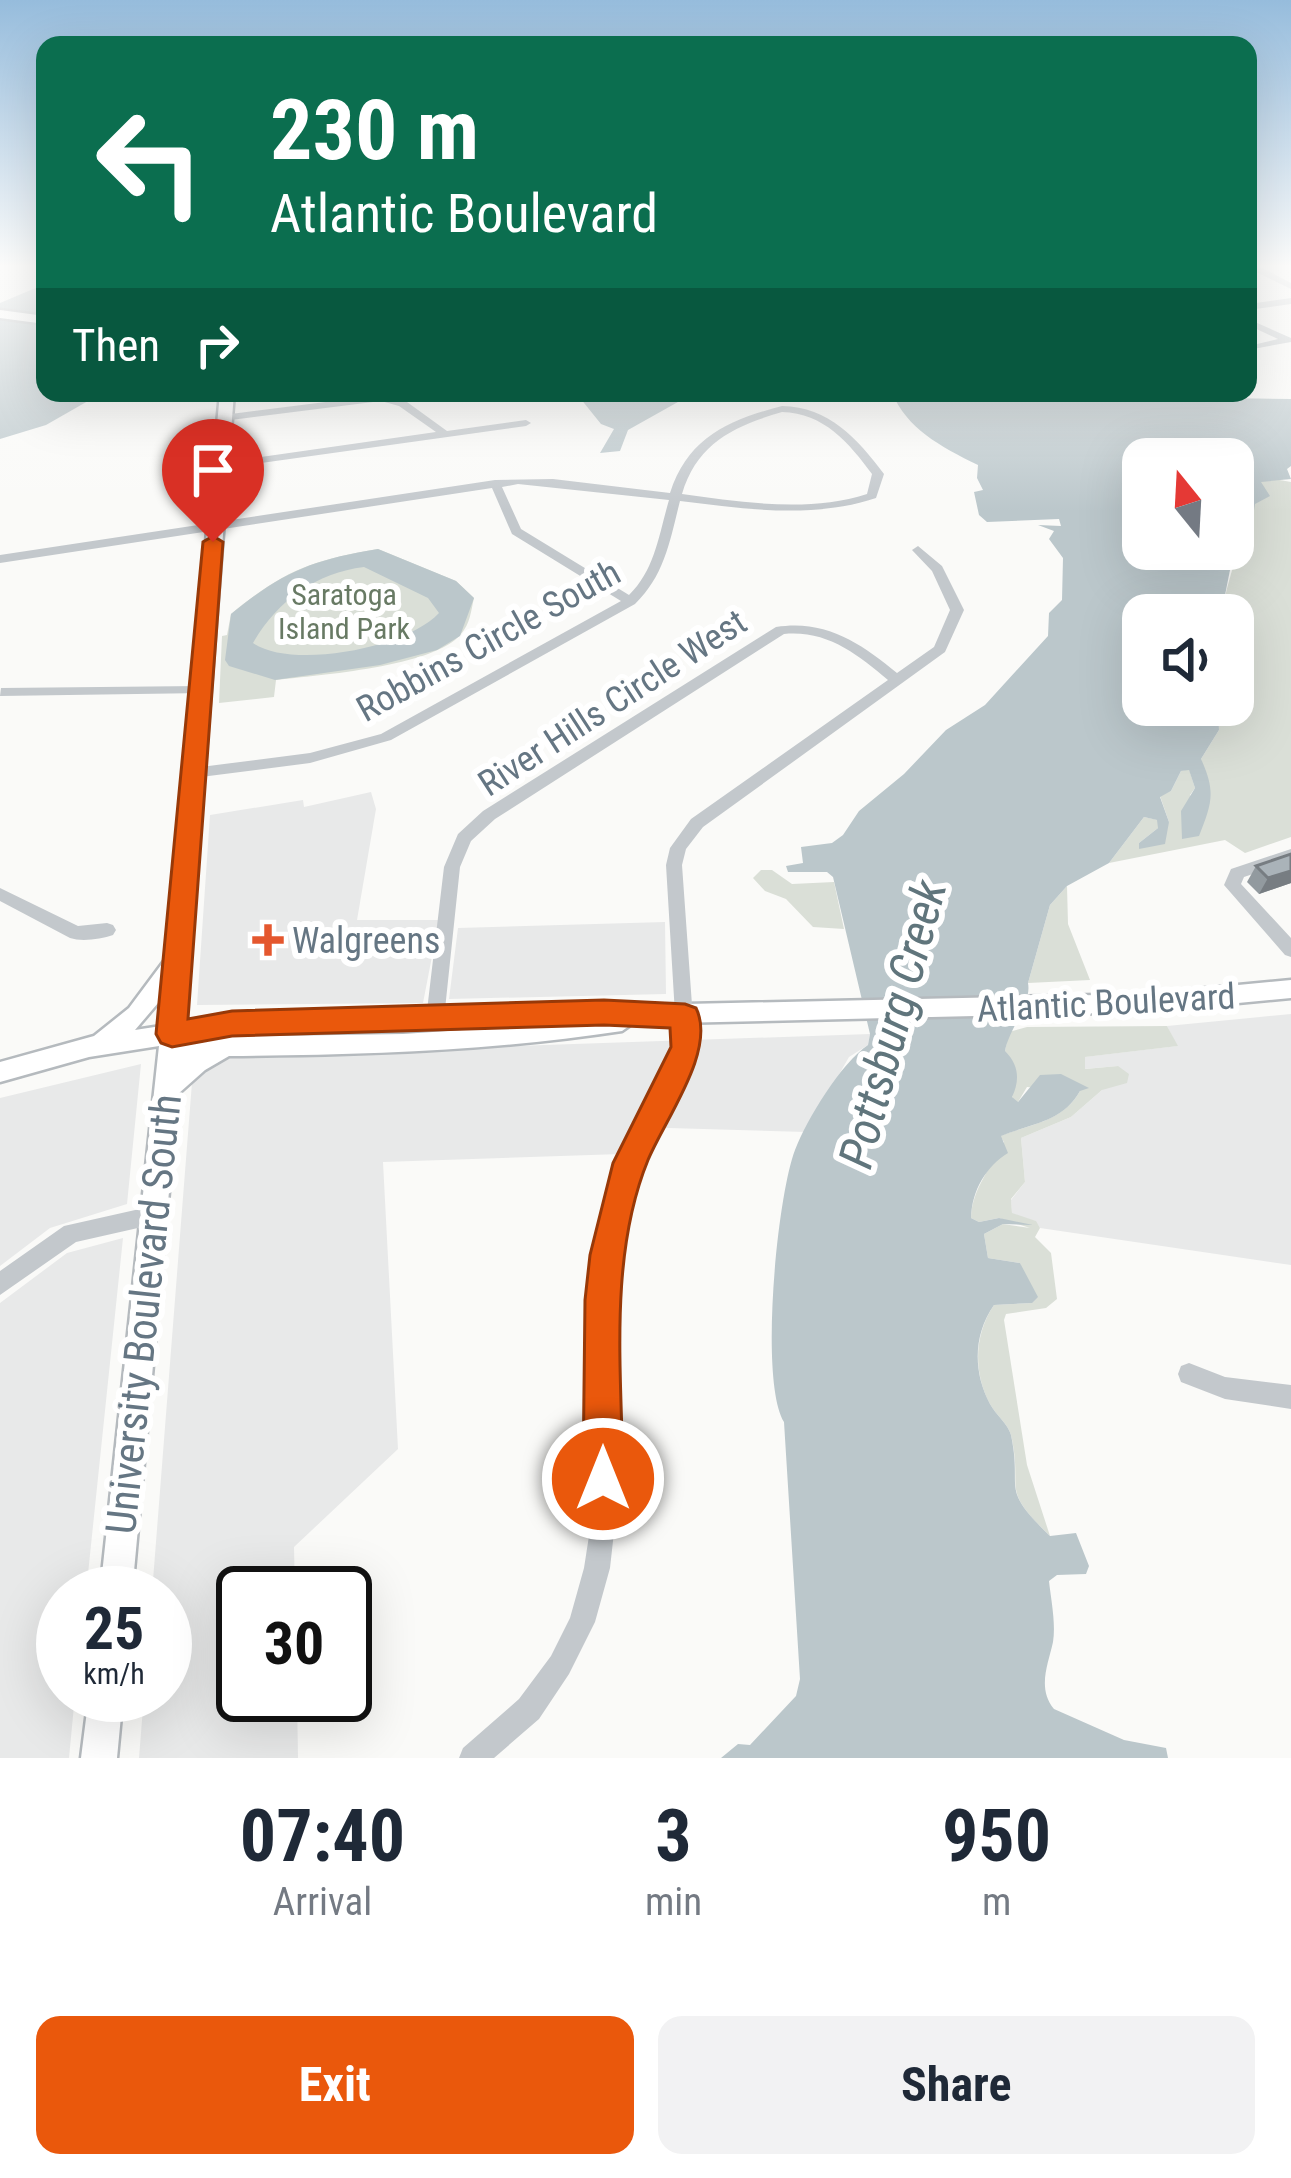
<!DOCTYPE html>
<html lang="en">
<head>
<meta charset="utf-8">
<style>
  body { margin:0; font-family:"Roboto Condensed",sans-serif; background:#f2f2f3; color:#1f2937; height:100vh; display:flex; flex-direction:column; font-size:45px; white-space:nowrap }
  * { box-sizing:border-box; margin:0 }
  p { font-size:39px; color:#747a83 }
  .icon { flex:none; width:66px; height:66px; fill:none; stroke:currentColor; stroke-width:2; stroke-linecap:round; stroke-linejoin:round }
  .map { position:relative; height:1758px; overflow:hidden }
  .drawer { display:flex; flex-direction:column; background:#fff; flex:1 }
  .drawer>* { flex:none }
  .guide { position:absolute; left:36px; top:36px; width:1221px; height:366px; border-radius:24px; box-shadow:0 12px 48px #0002; background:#0b6e4f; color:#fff; overflow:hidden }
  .needle { width:78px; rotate:342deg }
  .tools { position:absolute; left:1122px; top:438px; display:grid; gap:24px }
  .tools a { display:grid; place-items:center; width:132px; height:132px; border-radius:24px; background:#fff; box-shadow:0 12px 48px #0002; font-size:60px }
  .speed { position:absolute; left:36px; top:1566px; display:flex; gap:24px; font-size:60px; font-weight:700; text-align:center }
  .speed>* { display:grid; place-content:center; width:156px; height:156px; border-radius:50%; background:#fff; box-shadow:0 12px 48px #0002; line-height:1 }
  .speed small { font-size:30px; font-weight:400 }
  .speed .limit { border:6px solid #111; border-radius:18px; background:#fff; color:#111 }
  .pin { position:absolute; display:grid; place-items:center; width:102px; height:102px; color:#fff; margin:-123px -51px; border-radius:50% 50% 50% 0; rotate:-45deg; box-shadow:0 0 12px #0007 }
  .pin .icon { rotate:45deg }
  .me { position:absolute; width:132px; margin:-66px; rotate:0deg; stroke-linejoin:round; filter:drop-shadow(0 0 9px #0008) }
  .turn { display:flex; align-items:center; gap:42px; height:252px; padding:0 36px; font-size:54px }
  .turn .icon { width:156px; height:156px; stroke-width:2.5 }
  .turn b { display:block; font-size:84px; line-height:102px }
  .then { display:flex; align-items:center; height:114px; padding:0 36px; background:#0003; gap:24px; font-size:45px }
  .eta { display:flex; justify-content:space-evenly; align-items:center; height:204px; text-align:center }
  .eta b { font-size:72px; font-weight:700; line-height:84px }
  .primary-button { display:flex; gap:24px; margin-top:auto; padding:24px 36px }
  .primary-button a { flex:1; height:138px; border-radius:24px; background:#ea580c; color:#fff; font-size:48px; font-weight:700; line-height:138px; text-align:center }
  .primary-button a+a { background:#f2f2f3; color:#1f2937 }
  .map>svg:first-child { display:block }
  .built { fill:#e8e9e9 }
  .green { fill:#dadfd7 }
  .water { fill:#bbc7cb; fill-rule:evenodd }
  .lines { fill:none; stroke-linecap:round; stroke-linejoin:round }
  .major-casing { stroke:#b5babe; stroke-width:5 }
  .minor { fill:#c3c8cc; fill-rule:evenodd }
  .major { fill:#fff; fill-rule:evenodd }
  .wall { fill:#929a9f }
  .shaded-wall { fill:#777d82 }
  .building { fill:#aab3b9; stroke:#777d82; stroke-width:3 }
  .route { fill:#ea580c; stroke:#983908; stroke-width:3 }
  .poi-dot { fill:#e4572e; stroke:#fff; stroke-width:4.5 }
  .labels { text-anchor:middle; stroke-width:12; stroke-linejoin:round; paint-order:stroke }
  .far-park-label { font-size:30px; fill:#687a64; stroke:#fff }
  .street-label { font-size:36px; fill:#657683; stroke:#fff }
  .poi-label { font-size:36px; fill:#657683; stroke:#fff; text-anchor:start }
  .near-street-label { font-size:42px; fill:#657683; stroke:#fff }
  .near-water-label { font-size:48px; font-style:italic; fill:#60757c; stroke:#fff }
</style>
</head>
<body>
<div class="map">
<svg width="1291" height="1758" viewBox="0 0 1291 1758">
  <rect width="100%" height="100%" fill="#fafaf8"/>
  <path class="built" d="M371,792L376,809L357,920H439L423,1003L197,1005L210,815L303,800L304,807Z
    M665,922L666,994L449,999L458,928Z
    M1291,1014V1265L1040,1228L1035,1221L1012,1214L1011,1200L1025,1182L1021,1138L1071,1117L1102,1090L1118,1066L1084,1069V1057L1177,1046L1167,1026Z
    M870,1034L868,1045L849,1057L806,1132L634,1127L621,1154L383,1162L398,1449L294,1547L295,1593H243V1695H297L298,1758H139L144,1695H165V1593H152L194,1057Z
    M141,1064L127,1204L50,1228L0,1266V1098Z
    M123,1238L86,1593H63V1695H75L69,1758H0V1303L67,1253Z"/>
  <path class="green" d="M1274,479L1291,482V837L1245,853L1225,840L1109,863L1144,817L1158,820V828L1139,843V849L1169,822L1160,796L1171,791L1181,771L1189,769L1195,788L1190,795L1206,818L1201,759L1219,730L1218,705H1233V615H1221C1230,568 1247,528 1261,481Z
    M378,549L456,581L474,598C471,611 470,624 461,634C434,667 319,675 276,680L274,697L219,703L222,636L227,635L231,614C283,571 312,560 378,549Z
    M761,870H772L792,884L834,882L844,929L813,927L786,899L765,891L753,878Z
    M1067,886L1068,924L1090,980L1028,983L1050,905Z
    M1167,1026L1178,1046L1085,1057V1069L1118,1066L1129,1074L1127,1083L1102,1090L1071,1117L1021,1138L1025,1182L1011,1199L1012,1213L1036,1221L1040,1228L1035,1237L1051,1253L1057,1299L1046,1308L1006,1314L1004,1320L1027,1465L1050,1536C998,1486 1024,1492 1011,1435C1008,1424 996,1415 990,1404C973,1372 974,1335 994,1305L1032,1303L1020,1263L988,1258L984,1234L1003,1224L1030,1228L999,1218L979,1222L971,1218C972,1188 992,1167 1004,1142L1000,1136C1030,1124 1063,1122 1080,1091L1027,1087L1018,1102H1013L1005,1051L1009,1032L1027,1027Z"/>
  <path class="water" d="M45,284V393H102L46,425L0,439V303Z
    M576,393H694L628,430L620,451L600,453L614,429L601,424Z
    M892,393H1205L1225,398L1291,399V466L1287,469L1291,479L1261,482L1270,496L1255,504L1251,529L1232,560L1221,615H1143V705H1218L1219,730L1201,759C1216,792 1212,803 1199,836L1182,839L1181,811L1195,788L1189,770L1181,771L1171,791L1160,797L1169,822L1165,844L1139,849V843L1158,828L1157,820L1144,817L1109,863L1067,886L1050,905L1028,983C1032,1004 1009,1028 1005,1051C1019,1065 1020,1080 1012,1097L1018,1102L1040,1075L1061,1074L1089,1088L1080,1091C1063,1122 1030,1124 1001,1136L1008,1153C987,1166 972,1189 971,1218L979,1222L999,1218L1033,1225L1003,1224L984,1234L988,1258L1020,1263L1038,1297L1032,1303L994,1305C973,1335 973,1372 990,1404C996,1415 1008,1424 1011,1435C1023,1492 998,1486 1050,1536L1076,1533L1089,1566L1086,1574L1057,1575L1049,1581C1051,1600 1056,1623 1053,1642C1048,1665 1037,1688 1054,1709L1124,1740L1166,1748L1168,1758H721L738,1744L750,1745L796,1696L800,1679L784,1422C759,1381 777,1197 795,1150C807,1119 841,1063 868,1045L870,1034L833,877L827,872H788L786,866L803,863L801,847L832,843L843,835L859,811L904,774L946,730L985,705L1048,636L1049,613L1062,600L1063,558L1049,539L1054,531L1038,525L1061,526L1059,519L987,522L979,515L974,492L983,490L977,478L978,465C939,446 907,428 892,393ZM1143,459H1233V549H1143Z
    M378,549L456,581L474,598L460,636L437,650L380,665L275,680L229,666L225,660L231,614C283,572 311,560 378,549ZM364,567L428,598L439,613C407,648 292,670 253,643C277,601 316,573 364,567Z"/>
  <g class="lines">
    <defs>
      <path id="major" d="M0,310L45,316V324L0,318Z
        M220,393H234L185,1022L232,1014L1144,994L1291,980V998L1144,1012L632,1024L622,1031C491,1051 361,1055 229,1056L205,1070L178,1094L132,1593H100L159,1046L89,1057L0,1082V1062L94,1036L129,1008L167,957ZM164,996L161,1026L135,1030ZM492,1028L403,1034L213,1037L232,1034Z
        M89,1695H123L117,1758H81Z"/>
    </defs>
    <use href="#major" class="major-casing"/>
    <path class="minor" d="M1248,265H1257L1291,283V289L1248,268Z
      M1291,298V304L1248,310V304Z
      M1248,319L1291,338V342L1253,349V345L1278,339L1248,325Z
      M381,395L407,402L447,431L526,420L531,423L526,426L218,469L212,466L218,463L436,432L399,406L381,401L223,421L218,418L223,415Z
      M782,406C829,407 857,438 884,474L876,498C813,519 745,509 680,501C670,540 665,575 635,604L391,740L310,763L193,778L185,773L193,768L310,753L381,734L621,601L512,534L492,488L0,563V555L495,480L553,479L670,493C688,437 729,420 782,406ZM782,412C824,413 849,443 872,474L867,494C808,513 742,502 682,494C697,443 734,426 782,412ZM518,484L669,500C659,534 655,570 629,595L521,529L502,487Z
      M918,546L942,566L964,610L945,652L703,827L686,849L682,865L695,1047L640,1163L619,1255L614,1300L615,1523L610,1568L595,1622L569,1674L539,1719L494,1758H459L463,1748L519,1699L551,1656L570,1618L584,1568L591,1523L592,1300L597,1255L620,1163L677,1047L666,865L670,848L691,819L888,680C857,654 827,630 784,634L495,819L471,841L460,867L444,1019L441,1024L435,1027L429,1024L426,1019L444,867L458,834L483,811L776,627C825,619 861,643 897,673L934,647L950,610L932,571L912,550Z
      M200,686L205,687L207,690L205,693L0,696L1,688Z
      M1291,849V861L1244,877L1241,884L1291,938V957L1285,955L1224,885L1231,869Z
      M0,888L78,926L107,923L113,925L116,930L113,935C101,939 82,942 70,938L0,901Z
      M153,1206L160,1209L163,1216L160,1223L76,1242L0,1295V1271L64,1226Z
      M1189,1363L1225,1377L1291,1385V1409L1225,1399L1181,1382L1178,1374L1181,1366Z"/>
    <use href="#major" class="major"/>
  </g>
  <path class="wall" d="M1291,854V883L1259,894L1247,882L1256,866Z"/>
  <path class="shaded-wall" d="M1291,871V883L1259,894L1268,878Z"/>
  <path class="building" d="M1291,854V871L1268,878L1256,866Z"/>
  <linearGradient id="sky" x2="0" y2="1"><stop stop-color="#96bcdc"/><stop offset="0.52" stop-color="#fdfdfc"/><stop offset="1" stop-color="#fdfdfc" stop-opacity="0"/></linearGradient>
  <rect width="1291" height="512" fill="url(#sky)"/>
  <path class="route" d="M213,536L223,542L188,1019L232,1011L604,1000L685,1004L696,1008C717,1050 665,1119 648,1160C608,1258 622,1375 623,1479L617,1493L603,1499L589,1493L583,1479L585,1300L590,1255L613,1163L671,1047L670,1028L604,1025L232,1036L172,1047L161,1043L156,1034L203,542Z"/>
  <path class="poi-dot" d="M262 922h12v12h12v12h-12v12h-12v-12h-12v-12h12z"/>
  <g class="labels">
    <g class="far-park-label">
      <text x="344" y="605">Saratoga<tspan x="344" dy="34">Island Park</tspan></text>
    </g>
    <g class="street-label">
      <text transform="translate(488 640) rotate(-29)" y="13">Robbins Circle South</text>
      <text transform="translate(612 702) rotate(-33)" y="13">River Hills Circle West</text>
      <text transform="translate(1106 1002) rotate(-3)" y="13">Atlantic Boulevard</text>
    </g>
    <g class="poi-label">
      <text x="292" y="953">Walgreens</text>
    </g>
    <g class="near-street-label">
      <text transform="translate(143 1314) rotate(-84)" y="15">University Boulevard South</text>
    </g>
    <g class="near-water-label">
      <text transform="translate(892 1024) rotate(-75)" y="17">Pottsburg Creek</text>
    </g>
  </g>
</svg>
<div class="tools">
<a><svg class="needle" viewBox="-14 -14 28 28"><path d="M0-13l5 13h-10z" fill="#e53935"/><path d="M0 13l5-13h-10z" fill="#747a83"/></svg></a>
<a><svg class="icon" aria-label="sound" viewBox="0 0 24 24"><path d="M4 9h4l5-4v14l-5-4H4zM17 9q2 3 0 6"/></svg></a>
</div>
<div class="speed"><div>25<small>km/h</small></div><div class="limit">30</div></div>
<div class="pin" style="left:213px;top:542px;background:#d93025"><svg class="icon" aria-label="arrive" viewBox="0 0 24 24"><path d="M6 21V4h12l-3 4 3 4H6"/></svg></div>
<svg class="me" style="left:603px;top:1479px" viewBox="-20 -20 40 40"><circle r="17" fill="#ea580c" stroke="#fff" stroke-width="3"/><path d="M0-11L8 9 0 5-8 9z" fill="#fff"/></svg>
<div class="guide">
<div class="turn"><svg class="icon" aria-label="left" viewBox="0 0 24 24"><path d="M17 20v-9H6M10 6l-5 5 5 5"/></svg><div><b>230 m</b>Atlantic Boulevard</div></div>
<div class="then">Then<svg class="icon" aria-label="right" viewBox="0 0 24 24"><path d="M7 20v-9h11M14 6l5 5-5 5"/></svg></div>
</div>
</div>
<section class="drawer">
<div class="eta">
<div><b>07:40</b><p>Arrival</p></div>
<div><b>3</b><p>min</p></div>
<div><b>950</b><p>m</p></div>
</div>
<div class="primary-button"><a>Exit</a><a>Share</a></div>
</section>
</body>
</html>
